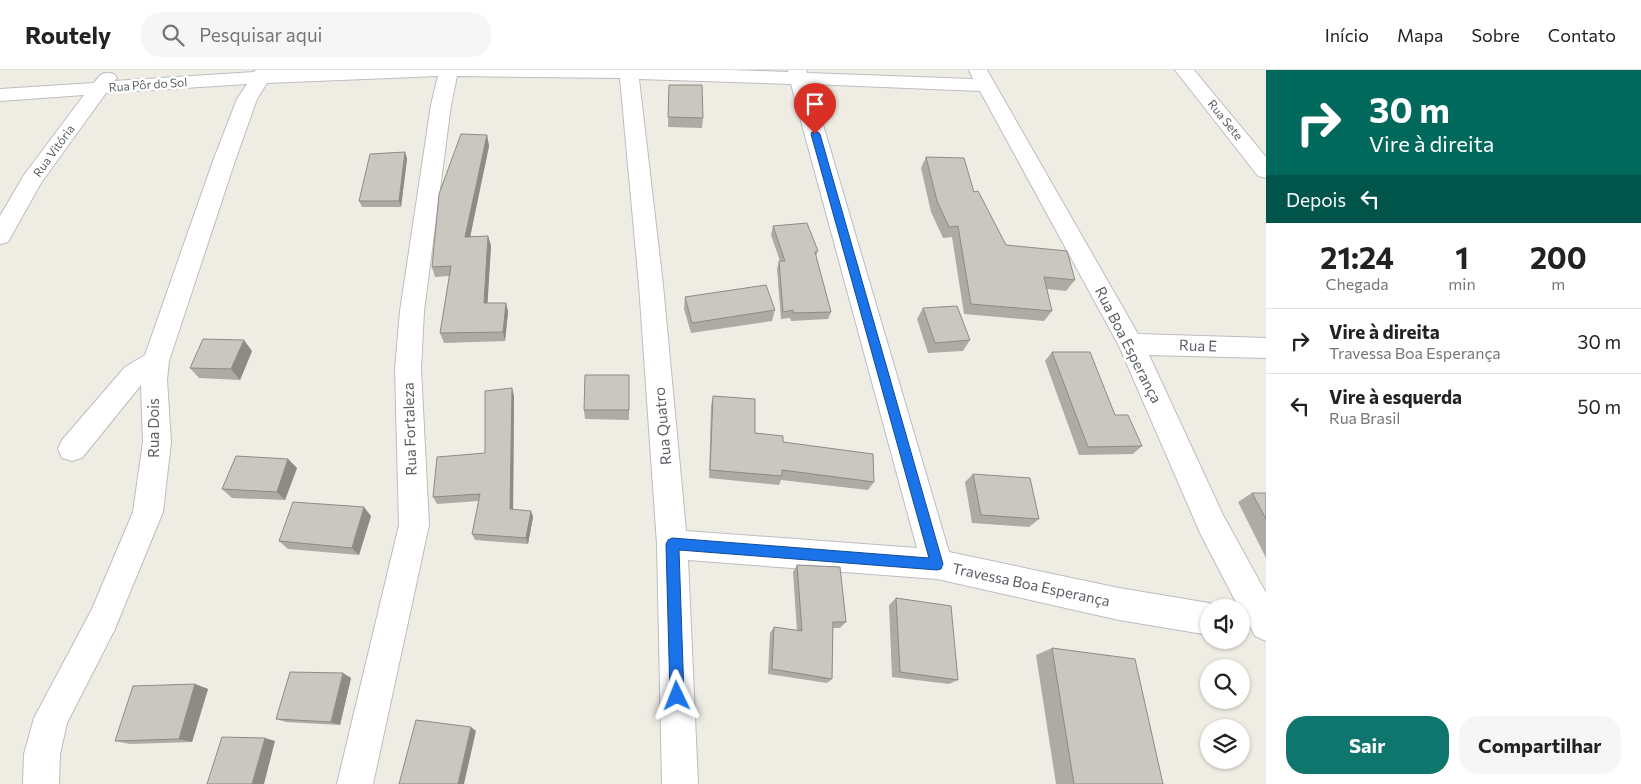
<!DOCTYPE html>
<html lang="pt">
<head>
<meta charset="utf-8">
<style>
  body { margin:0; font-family:Commissioner,sans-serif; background:#f6f6f6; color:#222; height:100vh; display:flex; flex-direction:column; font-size:19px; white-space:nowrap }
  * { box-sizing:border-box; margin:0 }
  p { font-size:16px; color:#767676 }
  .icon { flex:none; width:28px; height:28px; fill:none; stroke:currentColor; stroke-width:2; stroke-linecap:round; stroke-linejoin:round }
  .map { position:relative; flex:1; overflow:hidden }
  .panel { display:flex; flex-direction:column; background:#fff; width:375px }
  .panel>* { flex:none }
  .guide { background:#00695c; color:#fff; overflow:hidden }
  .controls { position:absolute; left:1200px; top:529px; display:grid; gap:10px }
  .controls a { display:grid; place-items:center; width:50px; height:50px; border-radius:50%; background:#fff; box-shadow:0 1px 4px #0004; font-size:25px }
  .pin { position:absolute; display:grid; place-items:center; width:42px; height:42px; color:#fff; margin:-51px -21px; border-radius:50% 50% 50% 0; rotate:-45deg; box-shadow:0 0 5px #0007 }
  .pin .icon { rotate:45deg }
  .me { position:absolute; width:55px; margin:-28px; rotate:358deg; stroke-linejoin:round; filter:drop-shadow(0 0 4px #0008) }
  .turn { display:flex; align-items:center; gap:18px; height:105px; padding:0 20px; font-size:22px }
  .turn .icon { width:65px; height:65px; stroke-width:2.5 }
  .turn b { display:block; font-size:35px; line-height:42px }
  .then { display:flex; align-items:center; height:48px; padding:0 20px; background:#0003; gap:10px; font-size:19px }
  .eta { display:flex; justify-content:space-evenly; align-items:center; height:85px; text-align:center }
  .eta b { font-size:30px; font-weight:700; line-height:35px }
  .primary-button { display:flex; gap:10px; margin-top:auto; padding:10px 20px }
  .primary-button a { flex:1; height:58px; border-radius:20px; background:#0f766e; color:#fff; font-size:20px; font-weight:700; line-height:58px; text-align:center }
  .primary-button a+a { background:#f6f6f6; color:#222 }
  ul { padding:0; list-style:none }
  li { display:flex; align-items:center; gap:15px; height:65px; padding:0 20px; border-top:1px solid #e0e0e0 }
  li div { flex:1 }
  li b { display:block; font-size:19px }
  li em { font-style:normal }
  header { display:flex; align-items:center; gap:30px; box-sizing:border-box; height:70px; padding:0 25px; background:#fff; border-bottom:1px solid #e0e0e0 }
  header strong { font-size:24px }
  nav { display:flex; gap:28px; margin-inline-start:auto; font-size:18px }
  .search { width:350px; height:45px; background:#f6f6f6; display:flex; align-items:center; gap:12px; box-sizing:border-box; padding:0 18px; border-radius:20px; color:#767676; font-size:19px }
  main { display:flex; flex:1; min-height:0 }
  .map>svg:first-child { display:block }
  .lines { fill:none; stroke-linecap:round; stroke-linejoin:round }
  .minor-casing { stroke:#bbbdc3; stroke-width:2 }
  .minor { fill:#fff; fill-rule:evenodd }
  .wall { fill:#aeaaa5 }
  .shaded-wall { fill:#8d8b86 }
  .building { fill:#cac6c0; stroke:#8d8b86 }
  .route { fill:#1a73e8; stroke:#114b97 }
  .labels { text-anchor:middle; stroke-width:5; stroke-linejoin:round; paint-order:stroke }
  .far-street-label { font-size:12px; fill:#5b5f65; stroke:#fff }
  .street-label { font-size:15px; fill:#5b5f65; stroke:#fff }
</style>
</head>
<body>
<header>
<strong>Routely</strong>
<div class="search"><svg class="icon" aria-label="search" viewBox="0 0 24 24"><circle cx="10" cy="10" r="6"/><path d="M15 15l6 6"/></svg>Pesquisar aqui</div>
<nav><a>Início</a><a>Mapa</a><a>Sobre</a><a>Contato</a></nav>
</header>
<main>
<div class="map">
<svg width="1266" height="714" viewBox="0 0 1266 714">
  <rect width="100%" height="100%" fill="#efede3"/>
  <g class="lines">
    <defs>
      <path id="minor" d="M256,0H732L788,2V0H806L807,3L973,9L969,0H987L1138,264L1266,268V288L1149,285L1223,445L1266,523V571L1255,566L1241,538H1239L1201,465L1119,276L980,21L811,14L949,482L1119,518L1209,533L1220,538H1209V565L1119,550L937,509L688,490L698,714H662L657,474L639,215L620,8L457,6L451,35L424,241L421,299L429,455L373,714H337L399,455L395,299L400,241L431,35L438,6L267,13L257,29L235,91L169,291L167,310L171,372L163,442L114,561L67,653L60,684L59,714H23L24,684L34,648L92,539L133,442L143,372L141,315L82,388L72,391L62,388L58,379L62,370L125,297L145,285L213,91L237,29L247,14L106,23L41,113L8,172L0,174V146L24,105L84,25L0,31V19L94,13C100,4 103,1 114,4L117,8L114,11L254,2ZM639,9L791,14L917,478L686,461L663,215Z
        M1175,0H1194L1266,87V108L1258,106Z"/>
    </defs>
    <use href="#minor" class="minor-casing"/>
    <use href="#minor" class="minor"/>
  </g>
  <path class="wall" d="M669,15L703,48L702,58L668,57Z
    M487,65L489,76L470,167L488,166L491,176L487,233H506L508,242L505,271L444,273L440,263L449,206L435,207L432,197Z
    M405,82L407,89L401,137H362L359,131Z
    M926,87L974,122L1006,175L1075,210L1066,221L1047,219L1052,241L1044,251L964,244L952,167L943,168L931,142L921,98Z
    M773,156L818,181L816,186L831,242L828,249L791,251L790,248L781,249L777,199L779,191H780L771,165Z
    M685,227L775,240L772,251L691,263L684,239Z
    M923,238L970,270L963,281L928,283L917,249Z
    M252,281L240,310L199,308L190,298Z
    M1052,282L1115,345L1142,376L1133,384L1079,385L1045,291Z
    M629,305V350L585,349L584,340Z
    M514,326L513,440L531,441L533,447L528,474L475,470L472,464L479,431L437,434L433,427L485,383Z
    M713,326L755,363L783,372L874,412L868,420L781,410L779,415L709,408L711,336Z
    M288,389L297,398L285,430L232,428L222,419Z
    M973,404L1039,449L1029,457L972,453L965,412Z
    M1252,423H1266V488L1238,432Z
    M371,446L359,485L288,479L279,471Z
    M797,495L846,552L840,558H833L832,609L827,613L768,604L770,563L774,557L797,561L793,502Z
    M896,528L958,610L949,614L892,607L889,535Z
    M1052,578L1163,714H1056L1036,585Z
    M351,608L340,655L286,652L276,649Z
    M195,614L208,619L192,672L130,674L115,671Z"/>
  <path class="shaded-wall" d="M487,65L489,76L468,177L465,167Z
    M405,82L407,89L401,137L399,131Z
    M488,166L491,176L487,243L484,233Z
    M506,233L508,242L505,271L503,262Z
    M244,270L252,281L240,310L231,299Z
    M512,318L514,326L513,446L510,439Z
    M288,389L297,398L285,430L277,422Z
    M364,437L371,446L359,485L352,478Z
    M531,441L533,447L528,474L526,468Z
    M343,603L351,608L340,655L331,652Z
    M195,614L208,619L192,672L179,669Z
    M471,657L476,661L464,714H458Z
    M265,668L275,671L264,714H252Z"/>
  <path class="building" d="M669,15H702L703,48L668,47Z
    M461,64L487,65L465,167L488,166L484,233H506L503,262L440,263L451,196L432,197L439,124Z
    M405,82L399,131H359L370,84Z
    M926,87L964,88L974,122L978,121L1006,175L1067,181L1075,210L1044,207L1052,241L971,234L958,156L949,157L937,131Z
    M807,153L818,181L815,182L831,242L793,243V240L783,242L779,191H785L773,156Z
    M766,215L775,240L692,253L685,227Z
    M957,236L970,270L935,273L923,238Z
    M203,269L244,270L231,299L190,298Z
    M1052,282H1090L1115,345H1128L1142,376L1088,377Z
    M585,305H629V340H584Z
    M512,318L510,439L531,441L526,468L472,464L480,424L433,427L437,387L485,383V321Z
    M713,326L755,329V363L783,366V372L873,384L874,412L782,400V406L710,400Z
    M236,386L288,389L277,422L222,419Z
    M973,404L1030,408L1039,449L981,445Z
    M1252,423H1266V449Z
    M293,432L364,437L352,478L279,471Z
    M797,495L840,497L846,552H833L832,609L772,599L774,557L802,561Z
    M896,528L951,536L958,610L900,602Z
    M1052,578L1135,589L1163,714H1074Z
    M290,602L343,603L331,652L276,649Z
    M195,614L179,669L115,671L133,616Z
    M416,650L471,657L458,714H399Z
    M222,667L265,668L252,714H207Z"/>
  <path class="route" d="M812,62H818L820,64L943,494L941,499L937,500L679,480L684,626L682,631L677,633L672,631L670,626L666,474L668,470L672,468L929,488L811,64Z"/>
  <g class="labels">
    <g class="far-street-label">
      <text transform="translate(148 15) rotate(-4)" y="4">Rua Pôr do Sol</text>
      <text transform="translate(1225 50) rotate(51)" y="4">Rua Sete</text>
      <text transform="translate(54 81) rotate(-54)" y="4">Rua Vitória</text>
    </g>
    <g class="street-label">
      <text transform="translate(1128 275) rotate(63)" y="5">Rua Boa Esperança</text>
      <text transform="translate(1198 276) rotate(2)" y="5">Rua E</text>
      <text transform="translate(663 356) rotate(-95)" y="5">Rua Quatro</text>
      <text transform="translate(154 358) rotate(-90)" y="5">Rua Dois</text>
      <text transform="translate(410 359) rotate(-92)" y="5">Rua Fortaleza</text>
      <text transform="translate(1031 515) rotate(12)" y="5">Travessa Boa Esperança</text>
    </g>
  </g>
</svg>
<div class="controls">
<a><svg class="icon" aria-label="sound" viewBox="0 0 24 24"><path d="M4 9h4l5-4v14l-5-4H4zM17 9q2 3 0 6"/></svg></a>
<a><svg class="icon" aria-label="search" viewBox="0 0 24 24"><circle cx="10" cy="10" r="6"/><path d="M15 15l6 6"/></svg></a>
<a><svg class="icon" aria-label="layers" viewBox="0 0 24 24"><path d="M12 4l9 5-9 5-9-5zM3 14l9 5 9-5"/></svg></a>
</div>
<div class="pin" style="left:815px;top:64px;background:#d93025"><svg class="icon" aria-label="arrive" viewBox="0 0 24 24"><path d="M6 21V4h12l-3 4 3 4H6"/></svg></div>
<svg class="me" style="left:677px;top:626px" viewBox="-20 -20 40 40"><path d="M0-17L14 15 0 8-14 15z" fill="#1a73e8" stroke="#fff" stroke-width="4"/></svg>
</div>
<section class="panel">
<div class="guide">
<div class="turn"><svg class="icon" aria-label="right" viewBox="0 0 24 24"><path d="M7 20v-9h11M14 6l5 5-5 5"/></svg><div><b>30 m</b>Vire à direita</div></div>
<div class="then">Depois<svg class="icon" aria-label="left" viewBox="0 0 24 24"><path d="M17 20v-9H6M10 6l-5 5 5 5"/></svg></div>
</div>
<div class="eta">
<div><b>21:24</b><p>Chegada</p></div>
<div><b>1</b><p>min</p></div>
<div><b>200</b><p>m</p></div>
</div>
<ul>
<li><svg class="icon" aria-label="right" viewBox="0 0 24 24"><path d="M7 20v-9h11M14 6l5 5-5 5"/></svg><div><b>Vire à direita</b><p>Travessa Boa Esperança</p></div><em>30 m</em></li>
<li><svg class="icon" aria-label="left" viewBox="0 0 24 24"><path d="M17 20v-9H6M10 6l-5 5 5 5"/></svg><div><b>Vire à esquerda</b><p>Rua Brasil</p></div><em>50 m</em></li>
</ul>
<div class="primary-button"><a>Sair</a><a>Compartilhar</a></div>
</section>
</main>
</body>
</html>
